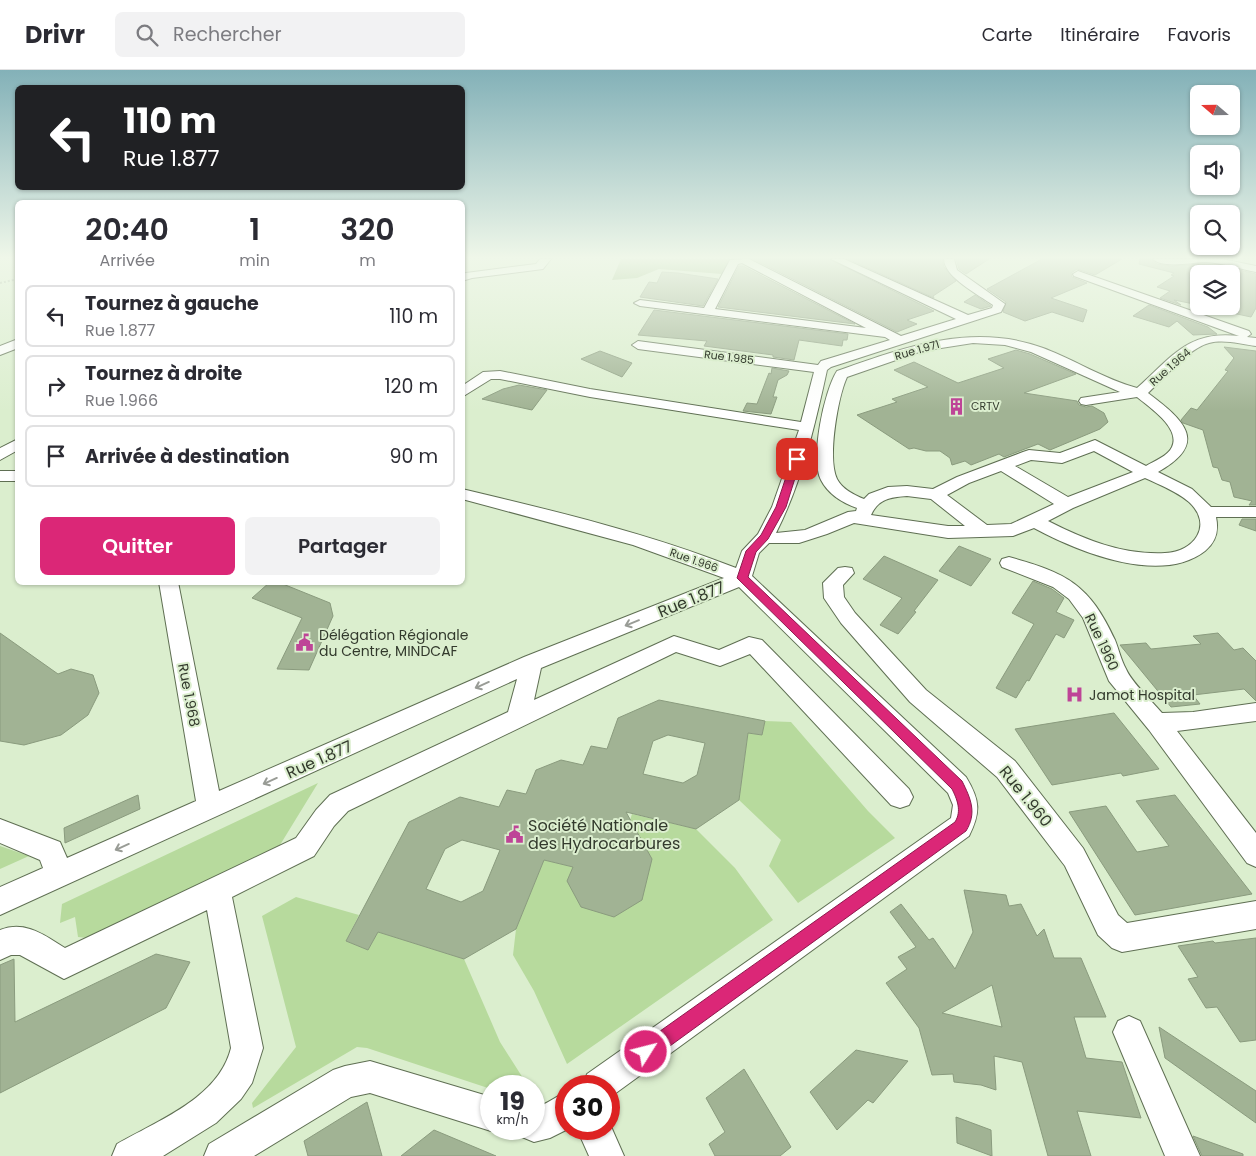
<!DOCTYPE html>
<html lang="fr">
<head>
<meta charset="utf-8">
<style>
  body { margin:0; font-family:Poppins,sans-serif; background:#f2f2f3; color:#2b2b33; height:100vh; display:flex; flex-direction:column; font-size:19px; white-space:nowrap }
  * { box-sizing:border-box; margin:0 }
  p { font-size:16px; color:#7c7c81 }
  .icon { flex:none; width:28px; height:28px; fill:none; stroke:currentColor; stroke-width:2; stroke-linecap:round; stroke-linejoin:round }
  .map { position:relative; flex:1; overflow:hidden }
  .details { position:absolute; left:15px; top:130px; width:450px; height:385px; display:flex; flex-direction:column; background:#fff; border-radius:8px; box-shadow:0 1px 4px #0004 }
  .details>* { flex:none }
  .top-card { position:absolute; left:15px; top:15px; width:450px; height:105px; border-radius:8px; box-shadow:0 1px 4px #0004; background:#202124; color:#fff; overflow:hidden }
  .needle { width:32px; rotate:290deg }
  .controls { position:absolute; left:1190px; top:15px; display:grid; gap:10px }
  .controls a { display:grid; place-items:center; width:50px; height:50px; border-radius:8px; background:#fff; box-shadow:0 1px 4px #0004; font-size:25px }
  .speed { position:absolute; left:480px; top:1005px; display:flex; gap:10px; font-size:25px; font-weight:700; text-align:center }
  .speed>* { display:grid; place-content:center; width:65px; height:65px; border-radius:50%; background:#fff; box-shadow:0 1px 4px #0004; line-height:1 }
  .speed small { font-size:12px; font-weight:400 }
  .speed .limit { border:8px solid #d22; background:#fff; color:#111 }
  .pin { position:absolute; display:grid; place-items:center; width:42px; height:42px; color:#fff; margin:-21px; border-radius:10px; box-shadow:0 2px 8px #0006 }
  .me { position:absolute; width:55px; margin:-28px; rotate:54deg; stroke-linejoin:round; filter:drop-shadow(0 0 4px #0008) }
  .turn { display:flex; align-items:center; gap:18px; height:105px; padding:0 25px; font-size:22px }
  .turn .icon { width:65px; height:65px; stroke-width:2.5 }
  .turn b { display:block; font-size:35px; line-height:42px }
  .eta { display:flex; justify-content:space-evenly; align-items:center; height:85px; text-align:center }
  .eta b { font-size:30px; font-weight:600; line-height:35px }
  .button { display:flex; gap:10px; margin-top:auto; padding:10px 25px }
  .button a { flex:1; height:58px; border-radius:8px; background:#db2777; color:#fff; font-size:20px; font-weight:600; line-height:58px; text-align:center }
  .button a+a { background:#f2f2f3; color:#2b2b33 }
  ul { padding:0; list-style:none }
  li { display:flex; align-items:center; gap:15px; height:62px; margin:0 10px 8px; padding:0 15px; border:2px solid #e1e1e2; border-radius:8px }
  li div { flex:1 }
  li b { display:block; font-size:19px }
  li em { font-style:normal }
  header { display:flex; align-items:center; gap:30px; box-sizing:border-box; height:70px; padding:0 25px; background:#fff; border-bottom:1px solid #e1e1e2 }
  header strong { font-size:24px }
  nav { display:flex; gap:28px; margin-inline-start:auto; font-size:18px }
  .search { width:350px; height:45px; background:#f2f2f3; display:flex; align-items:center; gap:12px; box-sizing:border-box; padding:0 18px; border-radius:8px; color:#7c7c81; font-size:19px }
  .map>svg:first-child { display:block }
  .green { fill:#b7da9d }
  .forest { fill:#95b87b }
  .building { fill:#a1b394; stroke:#8a9b7e; fill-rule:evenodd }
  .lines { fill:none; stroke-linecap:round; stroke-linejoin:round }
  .minor-casing { stroke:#5f6f53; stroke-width:2 }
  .path { stroke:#a0af96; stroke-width:2; stroke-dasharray:2 2; stroke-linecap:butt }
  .minor { fill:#fff; fill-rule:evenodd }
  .oneway { stroke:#999c96 }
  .route { fill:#db2777; stroke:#8e194d }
  .labels { text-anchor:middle; stroke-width:4; stroke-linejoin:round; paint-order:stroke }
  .far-street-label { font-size:11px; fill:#333a2d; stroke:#dbeece }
  .far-poi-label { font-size:11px; fill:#333a2d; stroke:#dbeece; text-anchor:start }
  .poi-label { font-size:14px; fill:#333a2d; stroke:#dbeece; text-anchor:start }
  .street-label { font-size:14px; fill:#333a2d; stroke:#dbeece }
  .near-street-label { font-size:16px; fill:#333a2d; stroke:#dbeece }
  .near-poi-label { font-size:16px; fill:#333a2d; stroke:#dbeece; text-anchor:start }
</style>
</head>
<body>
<header>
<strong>Drivr</strong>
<div class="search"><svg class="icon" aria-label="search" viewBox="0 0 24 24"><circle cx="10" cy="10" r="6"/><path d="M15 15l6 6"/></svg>Rechercher</div>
<nav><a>Carte</a><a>Itinéraire</a><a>Favoris</a></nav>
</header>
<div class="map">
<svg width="1256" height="1086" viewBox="0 0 1256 1086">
  <rect width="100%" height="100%" fill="#dbeece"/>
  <path class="green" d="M765,651L791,652L868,741L895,768L798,833L769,796L781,770L739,730L748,663L762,665Z
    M318,713L280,775L97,869L78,867L75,847L60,853L62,834Z
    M632,744L696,759L735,798L773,850L567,994L534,921L513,885L516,859L544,790L573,797L624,769Z
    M0,776L29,786L0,799Z
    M296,827L359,845L346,871L368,880L378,862L464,889L500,972L528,1016H491V1019L367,978L357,977L253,1038L252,1033L296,977L262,846Z"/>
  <path class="forest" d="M621,189H731L722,204L659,199L637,208L612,210Z"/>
  <path class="building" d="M753,189H829L934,241L907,250L917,254L897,262Z
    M848,189H942L944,197L956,211L933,226L934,228Z
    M956,189H989L966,204L959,199Z
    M1042,189H1122L1095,205L1077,199L1071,203L1072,207L1087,213L1051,228L1087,240L1083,252L1052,242L1025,251L1003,242L1006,232L987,219Z
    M1140,189H1151L1157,194L1171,196L1199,194V235L1174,230L1181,235L1160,228L1170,221L1157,217L1174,206L1171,205L1174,203L1139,194Z
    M739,196H743L855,254L718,237Z
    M1231,198L1256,204V238L1251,247L1209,238L1231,236Z
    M662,202L678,203L718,209L703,236L640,227L649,212L657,213Z
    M975,225L991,236L981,239L964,232Z
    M1149,235L1208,257L1217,264L1193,265L1177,251L1169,257L1133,246Z
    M654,240L848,264L847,270H843L842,276L799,270L794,290L773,287V285L704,276L707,271L638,265Z
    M1224,277L1256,281V435H1249L1252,431L1234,427L1230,412L1222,410L1218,398L1213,397L1203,360L1183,353L1181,350L1191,338L1197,340L1228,301L1225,300L1234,288Z
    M1016,280L1030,284L1076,304L1024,323L1077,331L1079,335L1086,337L1092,336L1104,343L1108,352L1100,359L1050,380L1038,374L1004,387L999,384L971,395L965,391L952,395L950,388L940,381H926L914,378L909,379L857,345L897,332L892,329L928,317L894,300L914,292L958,313L1004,298L988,289Z
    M600,281L632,293L622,307L581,289Z
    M772,298L789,301L787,305L778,310L773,327H777L771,344L743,341L747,333L757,334L769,303L771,304Z
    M519,315L547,320L532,340L482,329L503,319Z
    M1242,449H1256V461L1239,455Z
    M959,476L991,489L971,516L939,501Z
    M884,486L938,510L914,541L916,542L898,564L880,555L902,528L863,509Z
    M1033,511L1052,519L1064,528L1056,542L1074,550L1064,568L1056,564L1029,611L1027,610L1016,628L996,618L1034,554L1012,543Z
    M270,512H278L330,533L333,546L309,600L277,599L302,548L252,528Z
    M0,563L58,604L71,599L93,605L99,623L88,645L61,665L24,675L0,671Z
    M1218,563L1234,580L1243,578L1256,591V631L1244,619L1193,625L1200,634L1171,637L1120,575L1146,573L1151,579L1201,574L1193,566Z
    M659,630L765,651L762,665L748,663L739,730L696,759L626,742L652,789L642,830L614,847L581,837L567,811L573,797L544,790L516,859L464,889L378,862L368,880L346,871L409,752L460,727L499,737L507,720L526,724L536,700L561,690L583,695L591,676L607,679L618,648ZM668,665L705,673L697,705L683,713L643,704L653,671ZM462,770L500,780L483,821L461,832L426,819L445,779Z
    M1114,643L1159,699L1123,706L1121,703L1052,715L1015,659Z
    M138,725L140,739L65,773L64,758Z
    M1175,725L1252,824L1135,845L1069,742L1106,736L1137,782L1169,776L1136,731Z
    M964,820L1006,825L1009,836L1021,834L1037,866L1044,859L1054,888H1081L1106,947H1074L1086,988L1122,992L1141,1048L1077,1041L1091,1086H1048L1022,992L994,986L996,1020L981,1015L954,1012L953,1004L932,1005L919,958L886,913L907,899L898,887L916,877L890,842L901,834L929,870L933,868L955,899L973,862ZM992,915L1002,957L942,943Z
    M1256,868V970L1240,972L1217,937L1206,938L1188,909L1198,907L1178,876L1213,871L1215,873Z
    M156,884L190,892L166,938L0,1023V895L14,889L15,952Z
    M1159,957L1256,1021V1053L1165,988Z
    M856,980L908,991L873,1033L868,1030L837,1060L810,1022Z
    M744,999L791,1077L780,1086H715L709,1074L725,1062L706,1028Z
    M367,1032L382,1086H308L304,1071Z
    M956,1047L991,1060L992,1086L957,1073Z
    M434,1060L496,1086H401Z
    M1193,1066L1243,1084V1086H1202Z"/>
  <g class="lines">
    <defs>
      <path id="minor" d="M540,189H551L543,199L472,208L462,211V204L466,203L536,194Z
        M749,189L901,266L956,249L831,189H844L968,245L992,238L993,235C979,225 944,207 944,189H954L957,200L1005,234L1001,242L831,297L827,300C815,355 802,412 776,463L805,460L848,442L856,441L857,438C843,433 828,424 821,410C810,389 824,321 837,301C904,277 973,252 1043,278C1075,290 1104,309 1137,318C1172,287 1188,260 1239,266L1074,206L1073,204L1078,201L1249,261L1251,264L1247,267L1256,268V276C1241,274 1224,269 1209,273C1189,278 1164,308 1148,323C1184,350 1210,373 1158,402L1192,419L1211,437H1256V447H1216C1219,461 1216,472 1205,481C1160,516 1077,481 1034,458L1013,466L948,468L854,453L827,464L799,473H769L759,483L752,506L966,707C980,730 981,742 969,766L609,1028V1016H583L587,1004L951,748L953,735L948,723L739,517L541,598L534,630L674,566L719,580L749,567L762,570L909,719L913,727L909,735L900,738L891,735L750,584L720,596L676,582L348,741L334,756L314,786L232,827L263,978L252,1013L241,1029L216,1053L163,1086H112L117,1074C157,1051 219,1028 231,978L207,840L64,909L20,885H11L0,890V860C25,850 44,865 65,878L296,768L316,740L330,725L508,642L517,609L0,845V817L43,798L40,790L0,773V749L60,772L67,788L196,731L159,512H178L219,721L524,587L724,508L633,475L462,429V419C555,441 647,463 736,498L742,481L758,464L772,437L799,360L590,327L500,309H491L462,327V316L483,302L500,301L590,319L801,352L814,302L638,279L632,275L638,271L818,295L821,291L890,270L885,267L640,236L634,233L640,230L704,238L730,190ZM742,193L866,258L715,239L738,194ZM973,273L1005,275L1031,282L1120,322L1081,328L1079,331L1081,334L1086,335L1137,327C1149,337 1181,358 1172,377C1168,386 1154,391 1146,396L1095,370L1060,383L1029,380L1023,382L957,407L933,419L907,416L888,417L869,424L864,429C854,425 842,419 837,409C827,388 838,327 847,307L922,281ZM1094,381L1133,402L1068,427L1015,396L1031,390L1062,393ZM1001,401L1054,434L1011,454L987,455L947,425L969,413ZM1145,408C1160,415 1176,421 1189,432C1214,455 1194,482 1165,483C1123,485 1085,470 1048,451L1073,438ZM907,426L931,429L965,456H948L871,445C878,429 891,427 907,426Z
        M1153,189H1222L1256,196V202C1240,199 1222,193 1206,192C1193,192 1163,199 1153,189Z
        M18,269V278L0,285V276Z
        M18,369V380L0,390V378Z
        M0,401H18V411H0Z
        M1009,487C1067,503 1089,514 1115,570C1119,580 1121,590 1126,599C1132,613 1152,631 1162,643L1193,642L1256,633V651L1177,661L1256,763V797L1247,793L1149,660L1109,611L1083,548L1069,529L1053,517L1002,497L1000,493L1002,489Z
        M845,497L852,498L854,503L843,515L844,527L855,543L926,620L1015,691L1083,778L1118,845L1127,853L1256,831V859L1122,882L1112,878L1098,865L1065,796L997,707L910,632L841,553L824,528L823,513L838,498Z
        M1129,946L1140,951L1200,1086H1165L1113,962L1118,951Z
        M370,991L491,1027V1059H496L491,1061L370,1023L351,1027L254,1086H204L209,1074L333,1000L345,996Z
        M566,1022L568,1059L550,1068L534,1072L522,1067L518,1059H534V1038C546,1035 555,1027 566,1022Z
        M609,1052L624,1086H589L577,1059H609Z"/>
    </defs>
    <use href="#minor" class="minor-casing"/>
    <path class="path" d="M0,213L18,209"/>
    <use href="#minor" class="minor"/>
  </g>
  <defs><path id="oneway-shaft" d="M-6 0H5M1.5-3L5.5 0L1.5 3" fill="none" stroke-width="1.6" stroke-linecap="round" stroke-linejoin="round" transform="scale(1.25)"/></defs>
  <g class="oneway">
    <use href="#oneway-shaft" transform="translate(632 553) rotate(158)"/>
    <use href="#oneway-shaft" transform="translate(482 615) rotate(156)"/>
    <use href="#oneway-shaft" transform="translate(270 711) rotate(156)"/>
    <use href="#oneway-shaft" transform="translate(122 777) rotate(156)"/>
  </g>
  <linearGradient id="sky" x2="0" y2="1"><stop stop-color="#83b1b8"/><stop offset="0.55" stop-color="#eff7e9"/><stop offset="1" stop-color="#eff7e9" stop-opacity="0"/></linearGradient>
  <rect width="1256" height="341" fill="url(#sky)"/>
  <path class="route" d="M797,386L801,389L786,437L768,469L756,482L748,507L962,711C971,729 977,743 966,761L652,989L646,992L639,989L637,982L639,976L955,752C962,741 957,729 952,719L737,508L746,481L761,465L776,437L792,389Z"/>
  <defs>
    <symbol id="building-bare" viewBox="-9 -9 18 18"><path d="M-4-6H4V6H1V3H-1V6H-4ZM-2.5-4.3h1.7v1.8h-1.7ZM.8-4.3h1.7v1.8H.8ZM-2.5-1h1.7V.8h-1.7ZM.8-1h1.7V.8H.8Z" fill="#be4497" stroke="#dbeece" stroke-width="2.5" paint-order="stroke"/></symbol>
    <symbol id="civic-bare" viewBox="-9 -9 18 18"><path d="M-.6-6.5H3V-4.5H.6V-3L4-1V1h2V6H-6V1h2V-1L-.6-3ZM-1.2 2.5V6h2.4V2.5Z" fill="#be4497" stroke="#dbeece" stroke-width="2.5" paint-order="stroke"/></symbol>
    <symbol id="hospital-bare" viewBox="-9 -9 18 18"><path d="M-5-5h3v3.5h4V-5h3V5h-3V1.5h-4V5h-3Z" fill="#be4497" stroke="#dbeece" stroke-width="2.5" paint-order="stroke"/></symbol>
  </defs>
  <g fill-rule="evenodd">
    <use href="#building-bare" x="944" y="324" width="25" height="25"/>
    <use href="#civic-bare" x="292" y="560" width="25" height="25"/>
    <use href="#hospital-bare" x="1062" y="612" width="25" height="25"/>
    <use href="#civic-bare" x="502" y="752" width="25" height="25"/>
  </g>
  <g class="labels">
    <g class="far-street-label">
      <text transform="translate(917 280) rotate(-16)" y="4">Rue 1.971</text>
      <text transform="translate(729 287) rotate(7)" y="4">Rue 1.985</text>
      <text transform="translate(1170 297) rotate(-41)" y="4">Rue 1.964</text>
      <text transform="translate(694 490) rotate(19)" y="4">Rue 1.966</text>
    </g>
    <g class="far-poi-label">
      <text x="971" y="340">CRTV</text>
    </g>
    <g class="poi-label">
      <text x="319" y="570">Délégation Régionale<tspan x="319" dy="16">du Centre, MINDCAF</tspan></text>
      <text x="1089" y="630">Jamot Hospital</text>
    </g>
    <g class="street-label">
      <text transform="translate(1102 572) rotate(65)" y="5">Rue 1960</text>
      <text transform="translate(189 625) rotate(79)" y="5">Rue 1.968</text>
    </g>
    <g class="near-street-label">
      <text transform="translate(691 529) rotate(-22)" y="6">Rue 1.877</text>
      <text transform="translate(319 689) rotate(-24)" y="6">Rue 1.877</text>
      <text transform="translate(1026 726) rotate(51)" y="6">Rue 1.960</text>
    </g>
    <g class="near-poi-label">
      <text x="528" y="761">Société Nationale<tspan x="528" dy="18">des Hydrocarbures</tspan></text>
    </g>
  </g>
</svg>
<div class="controls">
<a><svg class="needle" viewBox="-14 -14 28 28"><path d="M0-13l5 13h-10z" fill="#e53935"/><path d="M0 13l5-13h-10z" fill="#7c7c81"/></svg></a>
<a><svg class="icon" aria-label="sound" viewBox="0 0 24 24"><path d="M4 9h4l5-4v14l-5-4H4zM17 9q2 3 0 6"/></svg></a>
<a><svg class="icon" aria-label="search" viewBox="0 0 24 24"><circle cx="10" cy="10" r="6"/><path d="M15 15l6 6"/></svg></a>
<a><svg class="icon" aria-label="layers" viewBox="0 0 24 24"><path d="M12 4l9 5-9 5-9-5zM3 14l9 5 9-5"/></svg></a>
</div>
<div class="speed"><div>19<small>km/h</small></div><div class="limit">30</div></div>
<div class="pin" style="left:797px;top:389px;background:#d93025"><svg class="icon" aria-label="arrive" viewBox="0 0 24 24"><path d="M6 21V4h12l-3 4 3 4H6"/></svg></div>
<svg class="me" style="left:646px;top:982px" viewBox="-20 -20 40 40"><circle r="17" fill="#db2777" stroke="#fff" stroke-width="3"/><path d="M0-11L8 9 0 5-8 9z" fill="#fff"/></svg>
<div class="top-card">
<div class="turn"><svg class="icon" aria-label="left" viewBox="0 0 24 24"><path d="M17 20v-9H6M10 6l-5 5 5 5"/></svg><div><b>110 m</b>Rue 1.877</div></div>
</div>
<section class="details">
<div class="eta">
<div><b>20:40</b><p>Arrivée</p></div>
<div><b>1</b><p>min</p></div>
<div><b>320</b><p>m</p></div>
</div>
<ul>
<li><svg class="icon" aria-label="left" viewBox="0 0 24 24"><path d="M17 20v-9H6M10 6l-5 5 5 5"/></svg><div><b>Tournez à gauche</b><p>Rue 1.877</p></div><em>110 m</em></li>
<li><svg class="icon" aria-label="right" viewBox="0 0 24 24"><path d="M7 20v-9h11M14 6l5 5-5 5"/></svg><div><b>Tournez à droite</b><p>Rue 1.966</p></div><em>120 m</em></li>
<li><svg class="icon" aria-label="arrive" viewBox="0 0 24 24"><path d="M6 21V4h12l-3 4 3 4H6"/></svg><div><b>Arrivée à destination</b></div><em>90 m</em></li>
</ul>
<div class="button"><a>Quitter</a><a>Partager</a></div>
</section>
</div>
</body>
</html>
